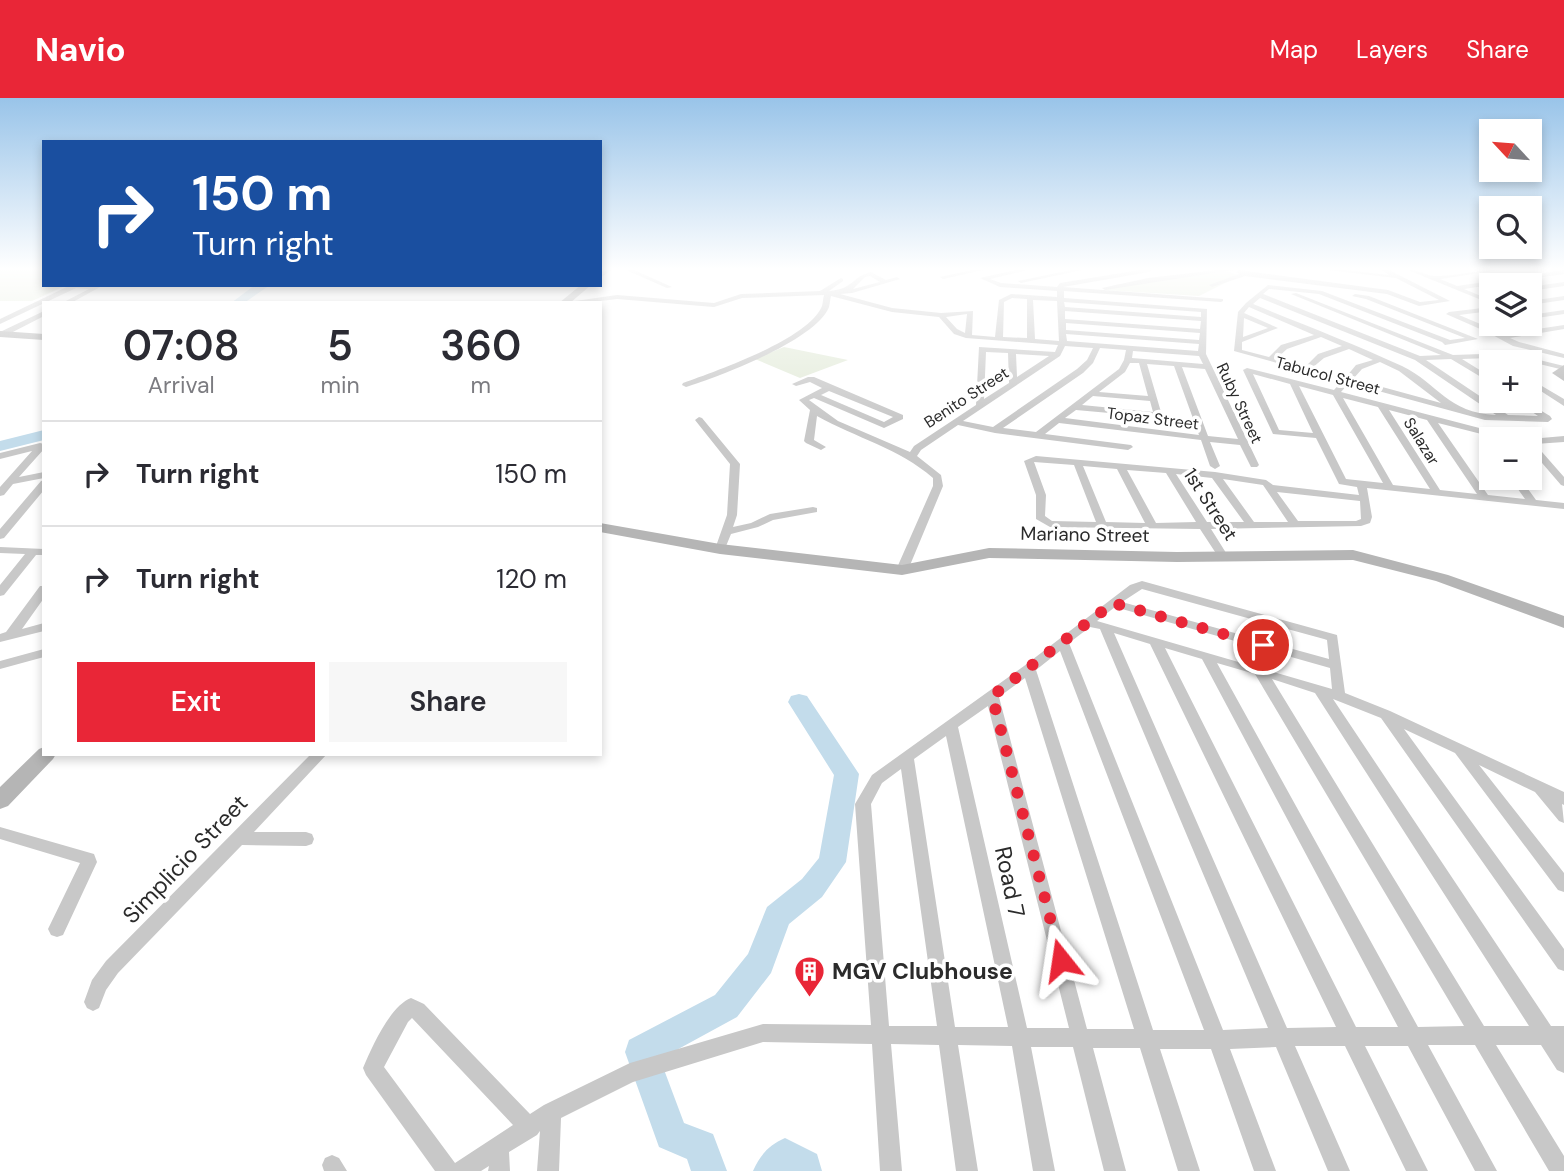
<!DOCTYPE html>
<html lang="en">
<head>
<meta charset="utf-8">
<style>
  body { margin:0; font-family:"DM Sans",sans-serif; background:#f7f7f7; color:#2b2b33; height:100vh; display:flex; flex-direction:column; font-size:26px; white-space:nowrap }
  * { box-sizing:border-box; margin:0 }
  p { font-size:23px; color:#7c7c81 }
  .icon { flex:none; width:38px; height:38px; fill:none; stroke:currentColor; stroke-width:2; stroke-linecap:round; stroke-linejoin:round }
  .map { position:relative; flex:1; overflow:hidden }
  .drawer { position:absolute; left:42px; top:203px; width:560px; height:455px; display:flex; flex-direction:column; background:#fff; border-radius:0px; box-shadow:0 4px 10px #0003 }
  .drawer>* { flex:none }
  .banner { position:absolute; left:42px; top:42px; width:560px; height:147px; border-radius:0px; box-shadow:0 4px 10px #0003; background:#1a4fa0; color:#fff; overflow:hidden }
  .needle { width:46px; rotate:296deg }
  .buttons { position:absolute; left:1479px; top:21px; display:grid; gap:14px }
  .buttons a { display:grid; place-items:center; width:63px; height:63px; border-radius:0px; background:#fff; box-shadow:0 4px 10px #0003; font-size:35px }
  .pin { position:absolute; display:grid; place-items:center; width:60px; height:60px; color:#fff; margin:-30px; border:4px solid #fff; border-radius:50%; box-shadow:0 2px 7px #0007 }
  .me { position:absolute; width:77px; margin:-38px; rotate:345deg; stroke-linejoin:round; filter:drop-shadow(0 0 5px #0008) }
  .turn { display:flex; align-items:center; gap:24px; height:147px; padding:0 35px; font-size:32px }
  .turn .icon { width:91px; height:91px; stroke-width:2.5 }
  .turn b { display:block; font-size:49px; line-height:60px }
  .eta { display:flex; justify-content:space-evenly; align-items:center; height:119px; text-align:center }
  .eta b { font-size:42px; font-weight:600; line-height:49px }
  .button { display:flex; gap:14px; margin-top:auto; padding:14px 35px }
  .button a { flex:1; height:80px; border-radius:0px; background:#e92637; color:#fff; font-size:28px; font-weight:600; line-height:80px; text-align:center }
  .button a+a { background:#f7f7f7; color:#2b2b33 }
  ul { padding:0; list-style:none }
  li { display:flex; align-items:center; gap:21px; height:105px; padding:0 35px; border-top:2px solid #e1e1e2 }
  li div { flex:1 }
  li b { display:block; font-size:26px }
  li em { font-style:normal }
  header { display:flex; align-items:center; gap:42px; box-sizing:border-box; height:98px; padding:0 35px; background:#e92637; color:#fff }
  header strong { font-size:33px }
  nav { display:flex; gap:38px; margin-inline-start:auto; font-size:24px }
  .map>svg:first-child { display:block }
  .green { fill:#e2ead8 }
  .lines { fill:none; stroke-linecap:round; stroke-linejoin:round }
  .river { fill:#c3dceb; fill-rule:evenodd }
  .street { fill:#c8c8c8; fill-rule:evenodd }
  .secondary { fill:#b5b5b5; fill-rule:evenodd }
  .route { stroke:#e92637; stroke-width:12; stroke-dasharray:0 21.6 }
  .labels { text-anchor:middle; stroke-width:7; stroke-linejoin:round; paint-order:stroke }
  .far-street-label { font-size:16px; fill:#2b2b2b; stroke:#fff }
  .street-label { font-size:19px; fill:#2b2b2b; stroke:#fff }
  .near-street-label { font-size:23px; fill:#2b2b2b; stroke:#fff }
  .near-poi-label { font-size:23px; font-weight:bold; fill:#2b2b2b; stroke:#fff; text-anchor:start }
</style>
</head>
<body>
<header>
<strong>Navio</strong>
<nav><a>Map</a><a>Layers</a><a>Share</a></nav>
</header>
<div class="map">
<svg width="1564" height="1073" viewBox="0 0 1564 1073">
  <rect width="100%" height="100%" fill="#fff"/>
  <path class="green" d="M0,172H44V187H67L32,203H0Z
    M1228,173L1239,178L1199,198L1104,192L1115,187Z
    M784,249L848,262L800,280L755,261Z"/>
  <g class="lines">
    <path class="river" d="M255,187H270L244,205H231Z
      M44,332V342L0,353V343Z
      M799,596L807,598L859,676L846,764L822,799L789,826L771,875L737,919L660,961L684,1025L713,1036L727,1073H691L687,1061L659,1049L625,954L629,942L715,897L748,856L767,809L802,781L819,760L834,677L788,604L791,598Z
      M785,1040L817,1056L822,1073H753C760,1057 769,1047 785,1040Z"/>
    <path class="street" d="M626,172H634L672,189L667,190Z
      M972,172H983L943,181L940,179Z
      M1016,172H1027L990,181L1001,185L1057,189L1060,185L1140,172H1152L1149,174L1063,189L1223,201V203L1221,204L1064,193V200L1207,211L1206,256L1259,367L1257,369H1251L1240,347L1210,344L1220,368L1215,371L1210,368L1201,342L1059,325L1045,336L1131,347L1133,349L1128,352L995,335L958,327L921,352L917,358L941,377L943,388L908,472L902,475L896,472L933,388V380C899,350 856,340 817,318L814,342L826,349L821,352L806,345L804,343L810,312L799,302L822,290L810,284L796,288L792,286L808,279H814L903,317V321L884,330L814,300L809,302L838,323L910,354L914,348L976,307L979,249L1055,254L1058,247L966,240L954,236L939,219L892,214L831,198C830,201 830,205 829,209C816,242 719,279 686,289L682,287L683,285C716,273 809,241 822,208C823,204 823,201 824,197L742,200L714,209L617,201L584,205H561L617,197L714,205L741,196L820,193L841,180L843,181V183L829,193C854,191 851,179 871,174L886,182L897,179L900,181L852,195L840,196L892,210L941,215L973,213L972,237L995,239L999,202L1011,196L1057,199V193L1000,189L980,180ZM870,178L880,184L853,191L865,179ZM1012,200L1027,201V240L1003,239L1004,204ZM1033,202L1057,203L1059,243L1035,241ZM1064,204L1201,214V219L1065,209ZM1065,213L1201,223L1200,231L1065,221ZM967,216L965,235L957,231L946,219ZM1066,225L1200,235L1199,242L1066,232ZM1066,236L1199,246L1198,253L1067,243ZM1065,248L1093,250L1087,262L1077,271L993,329L963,323L1060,258ZM1100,250L1126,252L1124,262L1119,271L1036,334L1003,330L1083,275L1093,265ZM1133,253L1199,258L1203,266L1132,260ZM986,254L1008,255L1009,285L984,301ZM1016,256L1049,258L1017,279ZM1130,265H1139L1148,298L1099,294L1125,274ZM1147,266L1174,268L1199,337L1065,320L1076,312L1154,319L1156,323H1162L1163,321ZM1182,269L1205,271L1238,341L1208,338ZM829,293L893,319L884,324L821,297ZM1093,298L1150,303L1153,314L1082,307Z
      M1071,172H1082L1021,185L1018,183Z
      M1217,172H1233L1105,192L1102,190L1148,180Z
      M1239,172L1388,192L1420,204L1439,202L1396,180L1328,172H1345L1389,177L1382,172H1389L1450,203L1419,208L1387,196L1245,178L1212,189L1209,187L1239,176L1236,174Z
      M1408,172C1418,171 1426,178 1436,178C1457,178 1479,171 1500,172L1440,181L1457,188L1564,172V176L1464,191L1481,198L1482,199L1479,201Z
      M1564,184V188L1530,193V189Z
      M71,187H98L100,189L71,205H62L89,191L76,190L0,226V221Z
      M1268,187L1322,193L1450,242L1465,240L1366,201L1352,198L1355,196L1369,198L1478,241L1445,247L1442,244L1319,196L1269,191L1263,196L1420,258L1441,257L1291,196L1296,195L1453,257L1510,255L1564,268V272L1510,259L1500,260L1505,264H1496L1489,260L1462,261L1491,279V285L1451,261L1426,262L1508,317L1538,318L1516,303H1525L1550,318L1552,321L1548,324L1485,322L1349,285L1341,294L1514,339L1515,341H1501L1438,325L1488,397L1525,401L1510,380H1520L1536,402L1564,405V411L1367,390L1372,419L1370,425L1361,428L1211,431L1228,458L1223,461L1219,460L1200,431L1050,429L1036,421V397L1024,363L1036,358L1215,374L1266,382L1273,387L1359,397L1357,389L1339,386L1316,340L1273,336L1243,272L1247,270L1334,292L1342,283L1234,253L1238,214L1246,205ZM1260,200L1415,262L1496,317C1447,315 1439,286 1402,268C1355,246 1302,226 1253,206ZM1249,209L1314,237L1281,247L1269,259L1242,252V244L1278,230L1244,215ZM1244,220L1268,230L1243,239ZM1321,239L1342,248L1318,256L1305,269L1276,261L1287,251ZM1349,251L1373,262L1356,267L1346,279L1312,270L1324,260ZM1380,264L1399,273L1441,305L1353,281L1362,271ZM1253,276L1290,286L1313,335L1279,332ZM1299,288L1333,297L1383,385L1346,381ZM1343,300L1378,309L1430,391L1393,387ZM1389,312L1427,322L1477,396L1440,392ZM1034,364L1074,367L1096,424L1052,423L1045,418L1046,397ZM1083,368L1117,371L1145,425L1106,424ZM1127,372L1166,375L1196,424L1156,425ZM1176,376L1212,380L1244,424H1207ZM1223,381L1263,387L1288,424H1254ZM1277,394L1360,403L1361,421L1356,423H1298Z
      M1564,198V202L1530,207V203Z
      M1491,209V213L1459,217L1504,236L1564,227V231L1510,240L1519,244L1564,256V260L1513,248L1487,234L1446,216L1449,214Z
      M1564,212V216L1530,221V217Z
      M44,213V218L5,238H0V234Z
      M1530,281L1564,301V308L1530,286Z
      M699,319L702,320L740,366L737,417L733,429L751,425L770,416L813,409L817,410V414L773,422L758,429L731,436L724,453H716L715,451L727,417L730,366L695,322Z
      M1564,338V344L1535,346L1564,379V388L1561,387L1530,351V341Z
      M40,345L44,346V351L19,379L44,374V380L13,386L4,397L0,398V389L32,353L0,361V355Z
      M44,382V392L4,440L0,441V431L41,383Z
      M0,449L44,451V457H36L4,497L0,498V487L25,456L0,455Z
      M1142,483L1337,537L1345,595L1390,613L1564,694V707L1562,706L1564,725L1559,723L1535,694L1479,667L1564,775V794L1558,792L1455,655L1404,631L1564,851V873L1558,871L1381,620L1333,601L1551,928H1564V975L1557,972L1541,947H1496L1564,1058V1073H1549L1475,947H1428L1497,1073H1475L1408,948H1365L1428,1073H1406L1345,948H1295L1350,1073H1328L1276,949L1230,951L1276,1073H1254L1211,951H1160L1200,1073H1178L1140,950H1093L1126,1073H1104L1073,949H1031L1055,1073H1033L1012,948L958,947L978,1073H956L939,947L891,946L902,1073H880L872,946L763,944L633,984L561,1020L559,1073H537L540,1033L537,1037L509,1054L510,1073H488L489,1068L481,1073H435L366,977L363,970C372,949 390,908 411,900L424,906L530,1016L544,1007L630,965L763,926L871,927L855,706L872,677L1024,568L1130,487ZM1142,491L1324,541L1327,542L1329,561L1122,504ZM1115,509L1330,570L1332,591L1097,523ZM1090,529L1100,531L1268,930L1223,932L1069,545ZM1114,535L1150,546L1336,929L1287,930ZM1165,550L1202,561L1398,929H1356ZM1060,553L1204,932H1153L1036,572ZM1217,565L1255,576L1464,928L1418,929ZM1025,580L1134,931H1087L999,599ZM1272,581L1315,595L1529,928H1484ZM988,608L1069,930H1027L958,629ZM946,638L1008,929H955L914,661ZM901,671L937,928H889L871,706L882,685ZM412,920L513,1027L455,1065L384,969L408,924Z
      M40,488H44V500L22,531L44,525V533L0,544V536L6,534Z
      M44,551V559L0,571V563Z
      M311,656H327L254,734H306L312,736L314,741L312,746L306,748L242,747L118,875L106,892L99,910L93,913L87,910L84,904L92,882L106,863Z
      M0,729L94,756L97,764L63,837L57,839L51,837L48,831L80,765L0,741Z
      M332,1057L339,1060L347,1073H324L322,1067L325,1060Z"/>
    <path class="secondary" d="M611,172L600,180V173Z
      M581,187H591L570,205H559Z
      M0,233L44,236V242L0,239Z
      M1564,267V283L1552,275Z
      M600,425L720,446L902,467L989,450L1177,454L1353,452L1448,477L1564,518V530L1436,483L1353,462L1177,464L989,460L902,477L720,456L600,434Z
      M44,649V656H56L53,661L8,708L0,711V689L39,651Z"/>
  </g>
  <linearGradient id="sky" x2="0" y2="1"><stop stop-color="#99c4e9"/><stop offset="0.53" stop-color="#fff"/><stop offset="1" stop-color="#fff" stop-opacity="0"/></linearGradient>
  <rect width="1564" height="322" fill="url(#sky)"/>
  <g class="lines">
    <path class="route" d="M1061,862L992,598L1113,505L1263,547"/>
  </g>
  <defs>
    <symbol id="building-pin" viewBox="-11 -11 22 30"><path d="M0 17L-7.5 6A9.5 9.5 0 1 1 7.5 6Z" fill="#e92637" stroke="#fff"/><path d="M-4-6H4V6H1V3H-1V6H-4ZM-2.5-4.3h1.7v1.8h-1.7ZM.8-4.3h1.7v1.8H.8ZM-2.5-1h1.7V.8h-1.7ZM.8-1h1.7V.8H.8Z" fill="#fff"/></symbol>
  </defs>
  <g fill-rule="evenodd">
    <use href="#building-pin" x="792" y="856" width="35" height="47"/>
  </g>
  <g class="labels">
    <g class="far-street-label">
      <text transform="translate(1328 277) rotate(15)" y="6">Tabucol Street</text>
      <text transform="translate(966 299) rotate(-33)" y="6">Benito Street</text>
      <text transform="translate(1240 305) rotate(65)" y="6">Ruby Street</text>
      <text transform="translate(1153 320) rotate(7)" y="6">Topaz Street</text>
      <text transform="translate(1422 343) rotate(58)" y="6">Salazar</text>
    </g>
    <g class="street-label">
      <text transform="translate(1211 406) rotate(57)" y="7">1st Street</text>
      <text transform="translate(1085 436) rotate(1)" y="7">Mariano Street</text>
    </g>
    <g class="near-street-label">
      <text transform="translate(185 761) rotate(-46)" y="8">Simplicio Street</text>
      <text transform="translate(1010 784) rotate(78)" y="8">Road 7</text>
    </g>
    <g class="near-poi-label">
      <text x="832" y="881">MGV Clubhouse</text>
    </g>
  </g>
</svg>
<div class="buttons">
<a><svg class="needle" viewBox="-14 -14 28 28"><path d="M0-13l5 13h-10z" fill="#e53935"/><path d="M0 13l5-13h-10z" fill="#7c7c81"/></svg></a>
<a><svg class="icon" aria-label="search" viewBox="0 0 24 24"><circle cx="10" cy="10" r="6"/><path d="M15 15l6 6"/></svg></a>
<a><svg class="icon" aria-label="layers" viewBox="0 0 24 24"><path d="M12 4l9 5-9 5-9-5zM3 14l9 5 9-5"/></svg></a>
<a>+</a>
<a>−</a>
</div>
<div class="pin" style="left:1263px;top:547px;background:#d93025"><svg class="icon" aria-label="arrive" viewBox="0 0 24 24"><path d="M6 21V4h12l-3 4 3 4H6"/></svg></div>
<svg class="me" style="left:1061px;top:862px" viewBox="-20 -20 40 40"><path d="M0-17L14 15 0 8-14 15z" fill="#e92637" stroke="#fff" stroke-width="4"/></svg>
<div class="banner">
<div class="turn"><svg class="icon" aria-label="right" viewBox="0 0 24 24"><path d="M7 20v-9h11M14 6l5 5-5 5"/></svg><div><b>150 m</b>Turn right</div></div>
</div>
<section class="drawer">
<div class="eta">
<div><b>07:08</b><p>Arrival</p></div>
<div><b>5</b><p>min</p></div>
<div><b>360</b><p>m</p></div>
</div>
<ul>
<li><svg class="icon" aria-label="right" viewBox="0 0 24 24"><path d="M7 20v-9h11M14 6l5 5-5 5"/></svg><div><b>Turn right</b></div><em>150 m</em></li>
<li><svg class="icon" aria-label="right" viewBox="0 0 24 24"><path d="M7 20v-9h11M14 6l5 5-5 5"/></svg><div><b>Turn right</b></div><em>120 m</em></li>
</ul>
<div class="button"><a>Exit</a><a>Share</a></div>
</section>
</div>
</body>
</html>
